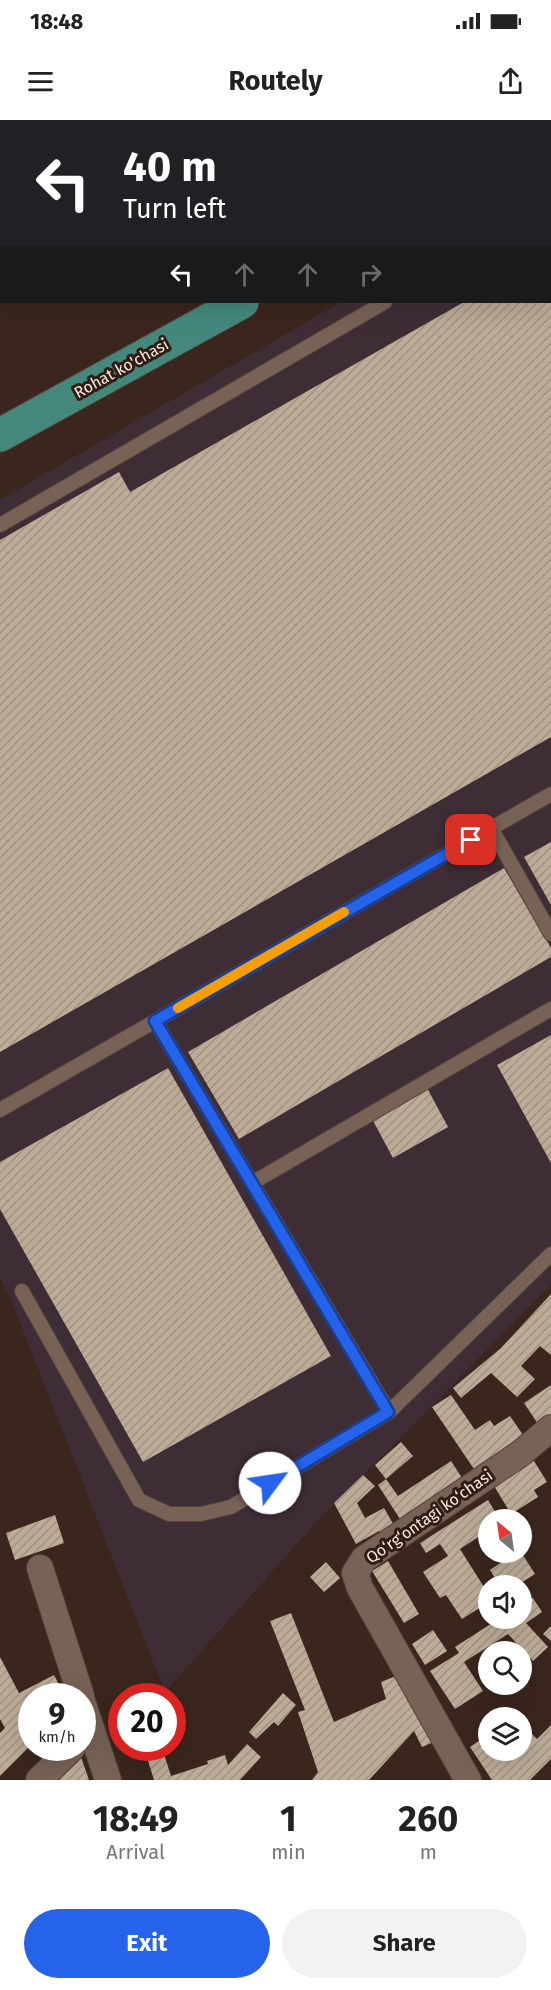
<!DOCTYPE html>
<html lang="en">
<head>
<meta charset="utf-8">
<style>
  body { margin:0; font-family:"Fira Sans",sans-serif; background:#f2f2f2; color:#222; height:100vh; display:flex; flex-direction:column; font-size:22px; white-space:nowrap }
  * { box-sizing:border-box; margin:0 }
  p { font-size:20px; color:#767676 }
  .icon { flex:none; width:33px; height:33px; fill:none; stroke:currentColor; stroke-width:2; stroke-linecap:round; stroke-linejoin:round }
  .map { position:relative; height:1660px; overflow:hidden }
  .side { display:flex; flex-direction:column; background:#fff; flex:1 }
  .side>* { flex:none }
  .banner { position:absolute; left:0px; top:0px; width:552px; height:183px; box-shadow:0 6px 24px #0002; background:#202124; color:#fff; overflow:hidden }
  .needle { width:39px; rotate:331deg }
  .fabs { position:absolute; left:478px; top:1389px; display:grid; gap:12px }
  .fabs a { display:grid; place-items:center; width:54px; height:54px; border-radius:50%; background:#fff; box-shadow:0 6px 24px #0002; font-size:30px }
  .speed { position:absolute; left:18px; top:1563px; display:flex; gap:12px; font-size:30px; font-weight:700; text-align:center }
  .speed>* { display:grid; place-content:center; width:78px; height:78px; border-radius:50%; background:#fff; box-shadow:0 6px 24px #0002; line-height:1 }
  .speed small { font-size:15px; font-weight:400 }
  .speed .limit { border:9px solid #d22; background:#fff; color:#111 }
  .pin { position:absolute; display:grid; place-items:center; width:51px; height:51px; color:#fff; margin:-26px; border-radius:12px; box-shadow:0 3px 9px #0006 }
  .me { position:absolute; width:66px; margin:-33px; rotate:59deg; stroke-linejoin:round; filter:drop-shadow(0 0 4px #0008) }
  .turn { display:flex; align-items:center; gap:21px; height:126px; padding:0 24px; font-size:27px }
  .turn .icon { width:78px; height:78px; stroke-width:2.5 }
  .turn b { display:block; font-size:42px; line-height:51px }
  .lanes { display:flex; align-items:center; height:57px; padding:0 24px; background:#0003; justify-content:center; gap:30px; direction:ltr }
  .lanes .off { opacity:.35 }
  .eta { display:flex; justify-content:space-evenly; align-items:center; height:102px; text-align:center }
  .eta b { font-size:36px; font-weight:700; line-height:42px }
  .cta { display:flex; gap:12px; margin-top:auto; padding:12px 24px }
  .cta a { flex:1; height:69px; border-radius:36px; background:#2563eb; color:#fff; font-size:24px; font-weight:700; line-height:69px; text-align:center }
  .cta a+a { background:#f2f2f2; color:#222 }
  .status { display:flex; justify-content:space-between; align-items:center; height:42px; padding:0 30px; background:#fff; direction:ltr }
  .status svg { height:16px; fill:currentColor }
  header { display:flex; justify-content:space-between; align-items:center; height:78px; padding:0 24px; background:#fff; font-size:27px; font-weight:700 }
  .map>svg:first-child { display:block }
  .industrial { fill:#3f2d36 }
  .building { fill:url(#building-hatch) }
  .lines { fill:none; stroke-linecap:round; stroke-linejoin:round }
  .lane-casing { stroke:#53433b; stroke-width:16 }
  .street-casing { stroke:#53433b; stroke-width:28 }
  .primary-casing { stroke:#53433b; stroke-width:35 }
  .lane { stroke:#786256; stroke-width:14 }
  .street { stroke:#786256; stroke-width:26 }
  .primary { stroke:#44887c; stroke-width:33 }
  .route-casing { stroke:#184099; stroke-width:15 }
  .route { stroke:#2563eb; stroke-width:10 }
  .slow { stroke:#f59e0b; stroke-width:10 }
  .labels { text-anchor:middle; stroke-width:6; stroke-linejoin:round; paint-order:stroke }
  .street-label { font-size:16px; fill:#f6e8e2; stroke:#2f1d13 }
</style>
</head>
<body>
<div class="status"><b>18:48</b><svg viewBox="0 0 49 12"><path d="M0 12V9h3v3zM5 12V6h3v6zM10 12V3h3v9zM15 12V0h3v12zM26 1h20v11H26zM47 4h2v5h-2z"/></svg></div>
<header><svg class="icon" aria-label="menu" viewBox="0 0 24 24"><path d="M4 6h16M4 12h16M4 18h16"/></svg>Routely<svg class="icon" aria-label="share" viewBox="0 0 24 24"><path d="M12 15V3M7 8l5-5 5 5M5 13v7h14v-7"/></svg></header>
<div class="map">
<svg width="551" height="1660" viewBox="0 0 551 1660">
  <defs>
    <pattern id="building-hatch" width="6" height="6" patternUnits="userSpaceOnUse" patternTransform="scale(1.5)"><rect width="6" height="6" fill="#bcac97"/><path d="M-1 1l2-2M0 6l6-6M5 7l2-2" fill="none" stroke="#a09282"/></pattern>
  </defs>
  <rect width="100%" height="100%" fill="#3a261d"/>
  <path class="industrial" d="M551,59V1165L311,1408L165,1572L10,1177L0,1159V380L341,182H550Z"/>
  <path class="building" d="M464,182H551V617L0,932V420L119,352L130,372Z
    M551,722V785L524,737Z
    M504,748L551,828V837L239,1019L188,932Z
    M551,915V1043L497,945Z
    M168,948L331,1236L143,1342L0,1089V1042Z
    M426,966L448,1007L393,1038L371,997Z
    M551,1174V1235L540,1226L521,1246L535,1259L517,1277L491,1253L461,1278L453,1268L501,1228Z
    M551,1265V1295L538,1304L524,1283Z
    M451,1275L475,1310L490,1300L494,1306L510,1296L523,1315L507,1326L510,1329L476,1352L432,1287Z
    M401,1322L413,1336L386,1359L398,1376L451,1341L462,1358L400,1399L378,1365L386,1359L375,1345Z
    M534,1341L547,1362L534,1370L538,1377L511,1394L494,1366Z
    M363,1355L375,1366L357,1383L365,1398L384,1388L395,1407L381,1415L379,1411L356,1424L334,1383Z
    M488,1380L500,1400H489V1410L460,1429L489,1475V1482L462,1499L446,1475L440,1478L423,1452L448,1436L440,1424L426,1433L420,1423Z
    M55,1395L64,1423L15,1440L6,1413Z
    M516,1432H521L535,1454L516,1466H500L490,1450Z
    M388,1441L419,1494L404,1503L372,1451Z
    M326,1442L340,1458L324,1472L310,1457Z
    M533,1478L542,1492L526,1503L548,1527L533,1541L508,1514L464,1542L483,1571L455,1589L430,1551L459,1533L455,1527L500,1498H522V1484Z
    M291,1493L334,1602L386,1579L381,1562L406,1552L438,1620L422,1627L414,1611L369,1660H312L318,1652L298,1592L305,1590L270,1501Z
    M551,1506V1521L543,1514Z
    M433,1510L447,1531L425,1545L412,1524Z
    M0,1537L19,1573L54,1555L65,1576H32V1624L0,1656V1613L5,1608L0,1599Z
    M283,1573L296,1585L278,1606L274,1602L256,1619L249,1612Z
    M551,1605V1639L530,1660H492L470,1627L489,1614V1630H522V1614L527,1609L537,1619Z
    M247,1624L261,1637L240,1660H154L144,1628H162L171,1656L208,1644L207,1641L225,1635L228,1645Z
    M81,1637L89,1660H58Z"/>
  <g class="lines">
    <defs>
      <path id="lane" d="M550,86L551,85
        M0,405L385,182
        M491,708L551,814
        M155,901L389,1292
        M0,990L551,674
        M252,1063L551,889
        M22,1171L139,1380L169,1394H201L231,1387L389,1292L551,1134"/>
      <path id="street" d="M40,1448L81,1576
        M82,1581L108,1660
        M39,1660L72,1628
        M468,1660L360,1468L355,1453L364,1439L520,1334L551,1308"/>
      <path id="primary" d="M550,7H551
        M0,315L242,182"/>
    </defs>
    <use href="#lane" class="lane-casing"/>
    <use href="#street" class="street-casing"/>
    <use href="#primary" class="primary-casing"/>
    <use href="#lane" class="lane"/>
    <use href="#street" class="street"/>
    <use href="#primary" class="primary"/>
  </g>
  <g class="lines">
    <defs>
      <path id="route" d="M270,1363L388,1292L155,901L471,720"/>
    </defs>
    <use href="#route" class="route-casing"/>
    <use href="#route" class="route"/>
    <path class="slow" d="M178,888L344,792"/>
  </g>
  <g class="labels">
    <g class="street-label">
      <text transform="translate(121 248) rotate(-29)" y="6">Rohat ko'chasi</text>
      <text transform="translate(429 1396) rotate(-35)" y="6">Qo‘rg‘ontagi ko‘chasi</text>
    </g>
  </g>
</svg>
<div class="fabs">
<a><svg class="needle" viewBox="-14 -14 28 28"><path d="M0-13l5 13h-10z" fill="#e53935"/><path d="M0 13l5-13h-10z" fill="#767676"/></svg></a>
<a><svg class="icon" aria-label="sound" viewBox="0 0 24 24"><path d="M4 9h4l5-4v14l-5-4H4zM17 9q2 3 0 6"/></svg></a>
<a><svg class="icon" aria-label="search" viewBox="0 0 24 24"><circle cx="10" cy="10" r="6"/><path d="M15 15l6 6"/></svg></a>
<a><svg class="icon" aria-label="layers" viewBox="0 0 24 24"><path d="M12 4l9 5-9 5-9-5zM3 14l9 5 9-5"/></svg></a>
</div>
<div class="speed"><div>9<small>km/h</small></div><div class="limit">20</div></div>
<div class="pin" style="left:471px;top:720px;background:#d93025"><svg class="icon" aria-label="arrive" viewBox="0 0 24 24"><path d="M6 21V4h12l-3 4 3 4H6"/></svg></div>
<svg class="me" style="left:270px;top:1363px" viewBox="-20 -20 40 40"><circle r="19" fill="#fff"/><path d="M0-13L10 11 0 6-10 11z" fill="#2563eb"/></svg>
<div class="banner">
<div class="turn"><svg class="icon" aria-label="left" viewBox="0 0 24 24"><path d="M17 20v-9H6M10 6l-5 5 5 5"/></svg><div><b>40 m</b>Turn left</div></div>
<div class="lanes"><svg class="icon" aria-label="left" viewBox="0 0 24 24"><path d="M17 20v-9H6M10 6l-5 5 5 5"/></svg><svg class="icon off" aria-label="ahead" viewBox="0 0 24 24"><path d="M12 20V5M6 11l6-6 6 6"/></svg><svg class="icon off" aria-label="ahead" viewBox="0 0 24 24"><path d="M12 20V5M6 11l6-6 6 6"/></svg><svg class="icon off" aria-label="right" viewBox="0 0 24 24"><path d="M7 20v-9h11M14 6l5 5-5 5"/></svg></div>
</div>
</div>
<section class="side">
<div class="eta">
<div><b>18:49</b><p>Arrival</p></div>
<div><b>1</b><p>min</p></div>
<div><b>260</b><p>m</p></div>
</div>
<div class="cta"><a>Exit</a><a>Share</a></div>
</section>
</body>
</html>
